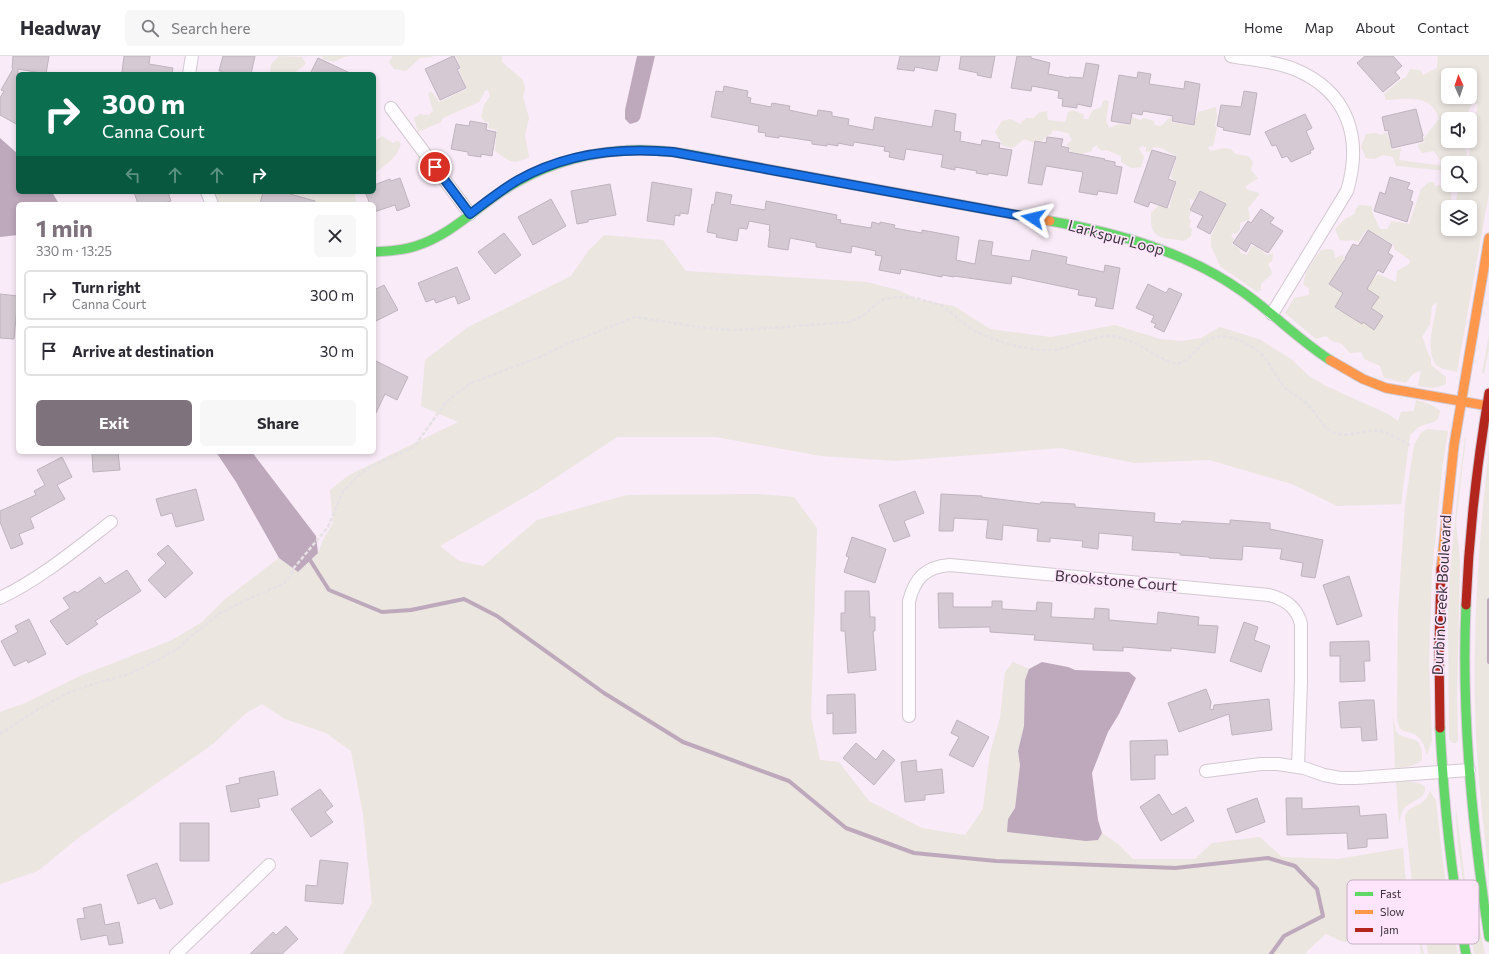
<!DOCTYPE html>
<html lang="en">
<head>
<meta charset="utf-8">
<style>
  body { margin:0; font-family:Commissioner,sans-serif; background:#f7f7f7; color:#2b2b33; height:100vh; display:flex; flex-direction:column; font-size:15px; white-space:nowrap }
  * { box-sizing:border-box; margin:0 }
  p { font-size:13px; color:#7c7c81 }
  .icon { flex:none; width:22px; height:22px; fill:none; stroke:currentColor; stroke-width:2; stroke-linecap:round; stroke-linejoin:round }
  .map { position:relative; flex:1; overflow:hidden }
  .sheet { position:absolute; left:16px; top:146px; width:360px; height:252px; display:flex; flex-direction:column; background:#fff; border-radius:6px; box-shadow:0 2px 6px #0003 }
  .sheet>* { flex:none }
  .banner { position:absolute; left:16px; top:16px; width:360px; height:122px; border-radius:6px; box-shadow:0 2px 6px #0003; background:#0b6e4f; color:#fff; overflow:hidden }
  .needle { width:26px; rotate:357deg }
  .fabs { position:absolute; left:1441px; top:12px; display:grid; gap:8px }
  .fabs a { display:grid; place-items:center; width:36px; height:36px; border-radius:6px; background:#fff; box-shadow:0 2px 6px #0003; font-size:20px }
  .pin { position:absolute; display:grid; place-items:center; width:34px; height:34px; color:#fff; margin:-17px; border:2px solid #fff; border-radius:50%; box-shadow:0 1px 4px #0007 }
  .me { position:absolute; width:44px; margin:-22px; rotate:280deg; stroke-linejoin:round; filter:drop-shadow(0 0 3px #0008) }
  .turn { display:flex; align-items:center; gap:14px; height:84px; padding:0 20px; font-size:18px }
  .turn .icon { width:52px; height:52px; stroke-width:2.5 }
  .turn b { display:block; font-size:28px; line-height:34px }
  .lanes { display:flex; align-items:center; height:38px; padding:0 20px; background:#0003; justify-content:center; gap:20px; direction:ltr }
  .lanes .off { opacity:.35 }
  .round { display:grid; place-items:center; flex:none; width:42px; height:42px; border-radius:6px; background:#f7f7f7 }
  .summary { display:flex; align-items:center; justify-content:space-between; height:68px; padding:0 20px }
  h1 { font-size:24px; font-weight:700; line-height:30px; color:#7e727c }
  .primary-button { display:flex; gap:8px; margin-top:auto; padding:8px 20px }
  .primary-button a { flex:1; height:46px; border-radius:6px; background:#7e727c; color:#fff; font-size:16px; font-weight:700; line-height:46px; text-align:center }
  .primary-button a+a { background:#f7f7f7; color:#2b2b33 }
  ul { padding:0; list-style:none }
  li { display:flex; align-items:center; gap:12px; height:50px; margin:0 8px 6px; padding:0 12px; border:2px solid #e1e1e2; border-radius:6px }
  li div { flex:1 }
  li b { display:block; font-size:15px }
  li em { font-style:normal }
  header { display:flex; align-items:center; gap:24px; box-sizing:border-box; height:56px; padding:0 20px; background:#fff; border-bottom:1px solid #e1e1e2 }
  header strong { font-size:19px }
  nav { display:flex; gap:22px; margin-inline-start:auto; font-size:14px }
  .search { width:280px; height:36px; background:#f7f7f7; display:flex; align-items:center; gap:10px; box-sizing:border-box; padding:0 14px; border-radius:6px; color:#7c7c81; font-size:15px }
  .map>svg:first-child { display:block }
  .green { fill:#ebe6e0; fill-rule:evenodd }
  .water { fill:#bea8bc }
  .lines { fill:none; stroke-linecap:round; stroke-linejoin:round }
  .stream { stroke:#bea8bc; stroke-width:4 }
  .building { fill:#d5cad3; stroke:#bfb4be }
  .street-casing { stroke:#d3c9d2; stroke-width:14 }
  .fast-casing { stroke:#d3c9d2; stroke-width:11 }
  .slow-casing { stroke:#d3c9d2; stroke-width:11 }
  .jam-casing { stroke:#d3c9d2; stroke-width:11 }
  .path { stroke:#e5e1e4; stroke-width:2.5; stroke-dasharray:4 2; stroke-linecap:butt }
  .street { stroke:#fefcfe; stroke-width:12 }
  .fast { stroke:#63d668; stroke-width:9 }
  .slow { stroke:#ff974d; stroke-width:9 }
  .jam { stroke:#b3261e; stroke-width:9 }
  .route-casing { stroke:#114b97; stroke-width:10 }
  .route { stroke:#1a73e8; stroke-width:7 }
  .labels { text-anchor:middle; stroke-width:3.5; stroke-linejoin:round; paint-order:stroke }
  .street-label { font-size:15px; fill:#3b313a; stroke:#ffe5fb }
  .key { fill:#ffe5fb; stroke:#c4afc1; stroke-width:1 }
  .key-label { font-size:11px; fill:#3b313a }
</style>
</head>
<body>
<header>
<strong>Headway</strong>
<div class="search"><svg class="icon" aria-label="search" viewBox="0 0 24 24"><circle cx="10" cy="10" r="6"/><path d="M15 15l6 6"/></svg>Search here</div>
<nav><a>Home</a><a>Map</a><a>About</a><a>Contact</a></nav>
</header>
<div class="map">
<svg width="1489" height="898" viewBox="0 0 1489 898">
  <rect width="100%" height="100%" fill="#f9ebf7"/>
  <path class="green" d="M279,0L302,1L306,8L293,18H270L271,8Z
    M322,0H350L344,1L334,6L323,3Z
    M393,0H432V1L420,2L406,15L394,13L389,6Z
    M456,0H502V6L523,24L525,33L523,41L529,62L525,79L529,101C512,110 509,105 495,95L497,74L488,72L489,67L485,66L481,61L484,49L490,40L488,34L485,35L479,46L443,62L441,66L418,76L414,62L420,58L429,59L433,55L428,38L431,35L439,46L467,33L459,14L461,13Z
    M1438,0H1489V137L1457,316C1451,314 1444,314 1439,311C1422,299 1436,262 1437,246L1432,250L1430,268L1422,281C1426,288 1426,295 1431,302V309L1446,321V328C1436,333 1428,332 1418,330L1421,314L1413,318L1406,327L1384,322L1380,310L1364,303L1361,296L1350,297L1342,288L1332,285L1326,280L1316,283L1285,257L1294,242L1309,239V232L1303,228L1307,214L1321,194L1331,193L1334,195L1335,202L1343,199L1344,204L1375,222L1378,218L1396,226L1397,215L1409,208L1410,204L1394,193V189L1367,173L1358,186L1353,184L1346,185L1340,184L1335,173L1345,163L1354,158L1358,149L1372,150V156L1380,173H1387L1392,165L1409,168L1421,133L1429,126H1434L1435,130L1444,129L1451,135V148L1446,151L1448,154V173H1470V151H1455L1459,129H1470V107H1466L1469,99L1478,49L1473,46L1465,61L1472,63L1470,68V63H1448V85H1462L1467,98L1459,107H1448V115L1396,110L1393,101L1383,99L1375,103L1366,102L1361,91L1366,78L1376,77L1381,79L1387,76L1392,94L1401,92L1399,104L1444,110L1434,95L1422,97L1417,89L1425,86L1423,83L1439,63C1432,37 1406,43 1386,44L1384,38L1402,23L1406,21L1410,13L1420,14L1423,19L1437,12ZM1448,19H1470V41H1448Z
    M1104,44L1109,45L1106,64L1109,72L1119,68L1130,69L1132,61L1140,64L1144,62L1154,65L1155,69L1161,70L1171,60V66L1194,70L1198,56L1216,51L1217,60L1215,70L1217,72L1213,90L1207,91L1211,95L1225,92L1231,93L1235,98L1248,100L1253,106L1251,114L1258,122L1246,130V133L1259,137V139L1248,152L1250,163L1240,167V174L1236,178L1233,177L1231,179L1234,183L1232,188L1239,192L1241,197L1247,199L1251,190L1257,191L1267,199L1273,197L1272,205L1268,208L1271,214L1272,218L1261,228V234L1257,236L1220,210L1211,190V180L1226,148L1200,134L1194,144L1189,143L1191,150L1189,154L1191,157L1189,162L1191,165L1189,170L1192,173L1191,180L1184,185C1177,183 1174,184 1168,183C1151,180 1151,172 1151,157L1158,150L1169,152L1177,126L1172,123L1171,120L1177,101L1162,92L1153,91L1151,95L1146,96V91L1141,90L1139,93L1144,101L1141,111L1131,112L1121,106V100L1106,94L1102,95L1098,92L1097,89L1092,92V95L1074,100L1070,95L1069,91L1066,89L1072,84L1068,77L1053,74L1051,78L1047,80L1042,85L1035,84L1034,87L1024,83L1013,92L1003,90L995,76L1002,65L1011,63L1020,68L1026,62H1034L1038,57L1047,55L1048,64L1065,66L1068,56L1073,54L1084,59L1083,63H1088L1093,54L1100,52Z
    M382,80L393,87L397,85L401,87C397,103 386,108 374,118V86Z
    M211,136H355L356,146L352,148H220Z
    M604,179L663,184L686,215L867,226L898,234L919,244L954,250L990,273L1051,281L1115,269L1160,283L1181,285L1201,282L1220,271L1259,283L1291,303L1309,320L1326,330L1388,358L1398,365L1401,356L1414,355L1416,344C1425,347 1433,348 1440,355C1438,370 1430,365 1419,371C1416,373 1413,377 1410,379L1401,448L1337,450L1292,428L1209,404L1134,407L1061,392L896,405L821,400L716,381H617L537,434L440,490L459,505L483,510L537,464L627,439L760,438L794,441L817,472L811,661L820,704L839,706L869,745L922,772L965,779L983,753L990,697L1000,662L1005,616L1013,606L1029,613L1025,624L1024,670L1018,695L1020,709L1016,744L1015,752L1008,763L1007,776L1098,784L1102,777L1118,788L1133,803H1195L1212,787L1260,781L1282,801L1338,803L1403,792L1405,818L1424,898H1421L1417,871L1343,886L1326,878L1307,895L1306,898H343L372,847L363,758L351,695L326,677L285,663L262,648L246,657L213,688L78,782L38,815L0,828V656L25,647L80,620L172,584L202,566L224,544L279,502L298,516L318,497L322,486L333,467L330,434L349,419L458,366L421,350L425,304L468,271L571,220L589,194Z
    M1489,279V292L1484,318L1482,316Z
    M1427,373L1448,375L1442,413L1432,517L1429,606L1432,685L1427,699C1425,692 1423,684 1416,679C1403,672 1399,680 1397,660L1398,557L1405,449L1414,389L1421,377Z
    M1465,381H1466L1456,467L1460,504L1457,643L1458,684L1456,687H1453L1449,683L1448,562L1449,525L1457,444Z
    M1489,390V816C1479,741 1473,665 1475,590C1476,523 1482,457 1489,390Z
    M1393,661L1396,675L1399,679L1415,684L1418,686L1422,695V704C1414,711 1405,711 1395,712Z
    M1408,725L1421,728L1425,731C1426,744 1410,744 1404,753C1401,757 1400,763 1399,768L1396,726Z
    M1430,735L1436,745C1442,796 1447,848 1458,898H1428L1423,863L1412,826L1405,760C1408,752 1413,752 1420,748C1424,746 1428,740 1430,735Z
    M1455,744L1466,832L1469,842L1477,858L1485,898H1474L1458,791Z"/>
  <path class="water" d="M637,0H655L640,63L637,66L630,68L625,63V54Z
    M0,82L18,98V136H52L59,148H18V179L0,181Z
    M216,396H252L316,480L318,497L298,516L279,502L236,426Z
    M1042,606L1068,611L1075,614L1129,616L1136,622L1119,658L1108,676L1092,717L1098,764L1102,777L1098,784L1086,785L1007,776L1008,763L1015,752L1016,744L1020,709L1018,695L1024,670L1025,624L1029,613Z"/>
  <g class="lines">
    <path class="stream" d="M310,504L329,534L382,556L411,554L464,543L497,560L604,637L683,686L789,725L846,772L914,797L996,805L1175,812L1268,802L1295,810L1317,833L1323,860L1284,880L1271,898
      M1489,544V606"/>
  </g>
  <path class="building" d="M13,0H49L46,18L18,13V69L0,59V42L4,35L1,34L13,13L12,12Z
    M124,0H150L149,8L173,12L172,18H133L122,16Z
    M223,0H255L251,18H221L222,15H219Z
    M453,0H454L460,12L457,13L466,32L440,44L425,13Z
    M900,0H940L937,15L915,11L914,15L897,13Z
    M961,0H995L991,22L977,19L978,17L959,13Z
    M1017,0H1031V2L1050,7L1048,18L1069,22V21L1083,22L1086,7L1099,9L1091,51L1077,48V52L1062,50L1063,43L1058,42L1059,35L1032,30L1031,35L1011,32Z
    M1365,0H1393L1402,10L1395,16L1400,22L1383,36L1357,7Z
    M318,2L352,18H310Z
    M1138,16L1151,18L1149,28L1184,33L1185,25L1200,28L1194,69L1172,65L1173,60L1143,55L1142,59L1132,57L1130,68L1111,65L1119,19L1137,22Z
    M724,30L748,35L747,41L751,42L750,47L771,51L772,47L790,50L789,54L817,60L818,54L832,56V60L849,63L848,69L873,74L875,61L932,71L935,54L956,58L954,75L961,76L960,85L981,89L982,84L1000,87L999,92L1012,94L1007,120L988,117V119L976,117L977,115L955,111V114L941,111L943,99L906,93L904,104L889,101L890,96L884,95L885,91L854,86L853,90L838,87V90L827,88V90L812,88V85L779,80V82L765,80L766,77L758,76L759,70L711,61L716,35L723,36Z
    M1244,35L1257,37L1250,79L1223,74L1224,72L1217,70L1221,49L1241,51Z
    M1416,53L1423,80H1422L1423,85L1392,92L1388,74L1385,75L1382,61Z
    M1305,58L1312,72L1306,75L1314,93L1310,95L1311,97L1291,106L1287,100L1282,102L1276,89L1272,90L1265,76Z
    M470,65L487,68L486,74L496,76L492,100L481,98V101L468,99V96L451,93L456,68L469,70Z
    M1047,81L1063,83L1061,90L1069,92L1068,96L1105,103L1104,104L1115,106V110L1122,111L1117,138L1098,135L1097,139L1079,136L1083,116L1046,110L1042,129L1028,127L1035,85L1046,87Z
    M1152,94L1176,101L1168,123L1176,126L1167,152L1150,146L1148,151L1134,146Z
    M1390,121L1410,127L1407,133L1413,135L1410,145L1413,146L1407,166L1374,155L1380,136L1385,138Z
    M400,122L410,150L397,155L395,149L374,156V148H370L365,136H374V129L390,123L391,125Z
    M652,126L692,133L688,158L680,157V160L675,159L674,169L647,165Z
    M610,128L616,159L588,164V166L577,168L571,135Z
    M1200,135L1226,148L1210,178L1197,171L1203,160L1190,154Z
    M134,136H168L171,145L162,148H138Z
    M263,136H283L315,145L314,148H260Z
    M716,136L732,139L730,148L765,154L766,145L837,159L836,163L841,164L840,167L871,172L872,166L880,168V166L895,169L894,172L922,177V174L959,181L956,204L975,208L979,184L993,186L991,199L1030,205L1032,194L1067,201L1066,208L1104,216L1105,209L1120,212L1113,253L1095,250L1097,242L1078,239L1079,234L1012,220L1011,228L954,220V221L942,219V221L901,213L900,218L879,214L882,200L875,199L876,195L852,190L851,197L816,191V187L790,182L788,194L768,191L770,175H769L770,169L749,165L747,173L739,172L737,185L716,181L717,178L707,176L712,148L714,149Z
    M551,143L566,170L533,189L518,161Z
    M1261,153L1274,162L1270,167L1283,175L1268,197L1251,187L1246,196L1233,187L1248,165L1251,167Z
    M1368,174L1392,189L1388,197L1393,200L1383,217L1378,214L1367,233L1379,241L1371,252L1383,260L1374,274L1363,266L1362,268L1335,251L1343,237L1329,228L1346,202H1345L1353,188L1358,190Z
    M504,177L521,199L495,218L478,196Z
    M457,211L470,243L458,248L455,240L436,247L434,243L426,246L418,227Z
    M1148,228L1166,237L1169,232L1182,238L1164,276L1154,271L1156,268L1151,266L1154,260L1136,252Z
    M384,229L398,254L374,266V234Z
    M0,238L18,240L14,283L0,282Z
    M374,304L408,321L397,344L385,338L374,361Z
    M92,396H118L120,414L93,416Z
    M62,401L72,421L57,429L65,443L30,462L34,472L19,478L23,488L11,493L0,466V455L36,439L34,435L45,429L37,414Z
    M196,433L204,464L176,471L172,457L161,460L156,443Z
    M915,435L924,457L904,465L910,480L894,486L879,449Z
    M941,438L982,440L981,441L1040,448L1041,446L1075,448V451L1155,457L1154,466L1181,468L1182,465L1230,468V464L1270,467V473L1323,484L1315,522L1301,520L1303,507L1280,503L1282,493L1243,490L1242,504L1209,502V501L1180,499V497L1132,494L1133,480L1099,477L1098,493L1082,491L1083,485L1050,482V486L1037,485L1038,473L1003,469L1002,484L986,482L988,464L954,462L953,475H939Z
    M852,481L886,493L875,527L844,516L849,501L846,500Z
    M168,489L193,517L165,542L148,524L166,507L157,498Z
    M127,514L141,535L95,565L98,568L67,589L50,565L70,552L63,542L75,535L77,537L100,521L105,528Z
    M1349,520L1362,560L1337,569L1323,529Z
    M845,535H869L870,561H875V575H873L876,614L848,617L845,575H841V557H845Z
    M938,537H953V551H992V545H1002V553L1036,555L1037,546L1052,547L1051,561L1094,563L1095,552L1109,553V564L1157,568L1158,556L1199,561L1198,569L1218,570L1215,597L1171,592V595L1123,591V595L1093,594V588L1034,584L1035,579L990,576V571L939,572Z
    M29,563L46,598L28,607L27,604L14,610L1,585L18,576L15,570Z
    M1244,566L1258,571L1254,584L1270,590L1261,616L1230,605Z
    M1369,585L1370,605H1364L1365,625L1340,626V600H1330V586Z
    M1206,633L1211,646L1210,653L1213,654L1214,649L1269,643L1272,674L1232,679L1229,658L1179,676L1168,647Z
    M855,638L856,677L833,678V657L827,658V639Z
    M1366,644H1374L1377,684L1362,685L1361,671L1341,672L1339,646Z
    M957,664L989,681L973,711L949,699L959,681L951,677Z
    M1167,684L1168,699H1155V723L1131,724L1130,685Z
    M856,687L876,704L883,694L895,704L874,729L843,702Z
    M916,704L917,716L942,713L944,737L925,739V744L905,746L901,706Z
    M274,715L278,739L258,743L260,751L231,756L226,730L240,727L239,722Z
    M320,733L333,750L325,756L333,766L311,781L291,753Z
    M1159,738L1172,759L1186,751L1194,765L1161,785L1140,751Z
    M1257,742L1265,766L1236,777L1227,753Z
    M1286,742H1302V753L1359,750L1360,760L1386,758L1388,782L1367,783V791L1348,793L1347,777L1287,779Z
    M180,767H209V805H180Z
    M320,804L348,807L343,848L305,845L306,829L317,830Z
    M157,807L173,848L160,853L155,842L138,848L127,819Z
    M101,848L105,869L119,866L123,887L109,889L107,879L81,884L77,863L85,862L83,852Z
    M286,870L298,883L282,898H250L273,876L276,879Z"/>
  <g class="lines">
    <defs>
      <path id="street" d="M1231,0C1252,4 1275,5 1294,13C1348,35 1363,82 1347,135L1272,258
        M189,18L192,0
        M391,52L470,158
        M207,136L212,148
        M0,542C40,523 76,493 111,466
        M909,660V545C915,522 925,511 950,509L1269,539C1285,543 1297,551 1301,568V625L1298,711
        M1206,715L1261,708H1278L1304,712L1324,719L1340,722H1356L1469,714
        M176,898L269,809"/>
      <path id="fast" d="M1050,165C1118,177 1187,196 1243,236C1273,257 1299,284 1330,304
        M374,196C388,195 402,195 416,190C451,179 477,151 507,132C556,101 615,89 673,96C688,98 703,101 718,104
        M1466,549C1461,660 1472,771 1489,881
        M1440,672C1444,748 1451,823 1466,898"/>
      <path id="slow" d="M718,104L1050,165
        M1330,304L1363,323L1386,332L1489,350
        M1441,513L1454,389L1489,182"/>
      <path id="jam" d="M1466,549C1469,478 1477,407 1489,337
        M1440,672L1439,594L1441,513"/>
    </defs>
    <use href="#street" class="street-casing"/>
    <use href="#fast" class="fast-casing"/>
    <use href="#slow" class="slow-casing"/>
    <use href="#jam" class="jam-casing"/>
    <path class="path" d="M0,678L32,657L64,639L83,631L129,618L152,607L179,592L190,581L219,558L244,545L283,528L290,521L293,513L328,471L343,435L360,418L374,409L414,391L446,346L469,328L542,300L567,288L635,261L706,272L732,274L757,273L849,266L863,260L881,244L895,241L916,242L943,250L972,274L993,283L1011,289L1038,294H1056L1104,280C1131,278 1152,301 1177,308C1193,304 1200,284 1216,281C1232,278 1255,290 1265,302C1272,311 1277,323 1285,332C1292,338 1301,342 1307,348C1316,356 1320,367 1329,374C1345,385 1363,372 1380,375C1390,377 1401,385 1410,389"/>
    <use href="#street" class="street"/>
    <use href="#fast" class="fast"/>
    <use href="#slow" class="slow"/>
    <use href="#jam" class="jam"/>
  </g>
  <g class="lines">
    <defs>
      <path id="route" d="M435,111L470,158C486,146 501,134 518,124C566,97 619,91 673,96L1033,162"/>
    </defs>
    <use href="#route" class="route-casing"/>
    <use href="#route" class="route"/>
  </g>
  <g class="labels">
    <g class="street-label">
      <text transform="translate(1116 182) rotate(15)" y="5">Larkspur Loop</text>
      <text transform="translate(1116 525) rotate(5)" y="5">Brookstone Court</text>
      <text transform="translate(1442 539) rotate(-87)" y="5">Durbin Creek Boulevard</text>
    </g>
  </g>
  <rect x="1347" y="824" width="132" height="64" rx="6" class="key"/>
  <rect x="1355" y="836" width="18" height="4" fill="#63d668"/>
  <rect x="1355" y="854" width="18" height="4" fill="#ff974d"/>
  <rect x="1355" y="872" width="18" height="4" fill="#b3261e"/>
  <g class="key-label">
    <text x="1380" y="842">Fast</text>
    <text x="1380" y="860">Slow</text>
    <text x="1380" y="878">Jam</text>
  </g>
</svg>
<div class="fabs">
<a><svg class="needle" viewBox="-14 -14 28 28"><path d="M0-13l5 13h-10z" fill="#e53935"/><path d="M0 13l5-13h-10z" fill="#7c7c81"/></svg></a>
<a><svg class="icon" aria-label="sound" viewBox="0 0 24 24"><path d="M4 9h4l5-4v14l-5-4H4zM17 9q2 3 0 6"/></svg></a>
<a><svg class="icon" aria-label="search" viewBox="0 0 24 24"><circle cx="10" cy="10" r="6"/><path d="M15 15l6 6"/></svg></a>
<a><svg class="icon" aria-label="layers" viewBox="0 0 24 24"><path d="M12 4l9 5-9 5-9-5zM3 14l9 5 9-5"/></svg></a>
</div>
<div class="pin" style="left:435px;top:111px;background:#d93025"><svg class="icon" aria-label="arrive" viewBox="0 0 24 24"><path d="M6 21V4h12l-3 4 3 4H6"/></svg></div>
<svg class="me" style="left:1033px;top:162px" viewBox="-20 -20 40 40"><path d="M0-17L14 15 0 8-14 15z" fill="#1a73e8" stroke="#fff" stroke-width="4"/></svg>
<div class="banner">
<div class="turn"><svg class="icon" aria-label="right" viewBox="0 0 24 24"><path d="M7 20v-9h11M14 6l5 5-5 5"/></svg><div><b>300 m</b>Canna Court</div></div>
<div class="lanes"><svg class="icon off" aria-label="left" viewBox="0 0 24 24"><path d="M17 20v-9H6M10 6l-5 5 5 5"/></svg><svg class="icon off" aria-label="ahead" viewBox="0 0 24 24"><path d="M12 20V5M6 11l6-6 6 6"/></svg><svg class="icon off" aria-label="ahead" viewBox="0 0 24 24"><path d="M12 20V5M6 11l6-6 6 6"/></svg><svg class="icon" aria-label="right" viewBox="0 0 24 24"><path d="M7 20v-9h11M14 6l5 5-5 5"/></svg></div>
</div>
<section class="sheet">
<div class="summary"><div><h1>1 min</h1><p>330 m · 13:25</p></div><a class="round"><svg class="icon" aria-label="close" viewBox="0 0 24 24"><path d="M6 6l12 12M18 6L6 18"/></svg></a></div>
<ul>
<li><svg class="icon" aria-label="right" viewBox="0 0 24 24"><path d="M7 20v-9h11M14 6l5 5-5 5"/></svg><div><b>Turn right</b><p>Canna Court</p></div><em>300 m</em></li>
<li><svg class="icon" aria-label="arrive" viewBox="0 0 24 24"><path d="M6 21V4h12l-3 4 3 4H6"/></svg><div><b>Arrive at destination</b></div><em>30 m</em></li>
</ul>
<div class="primary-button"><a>Exit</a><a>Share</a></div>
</section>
</div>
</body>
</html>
